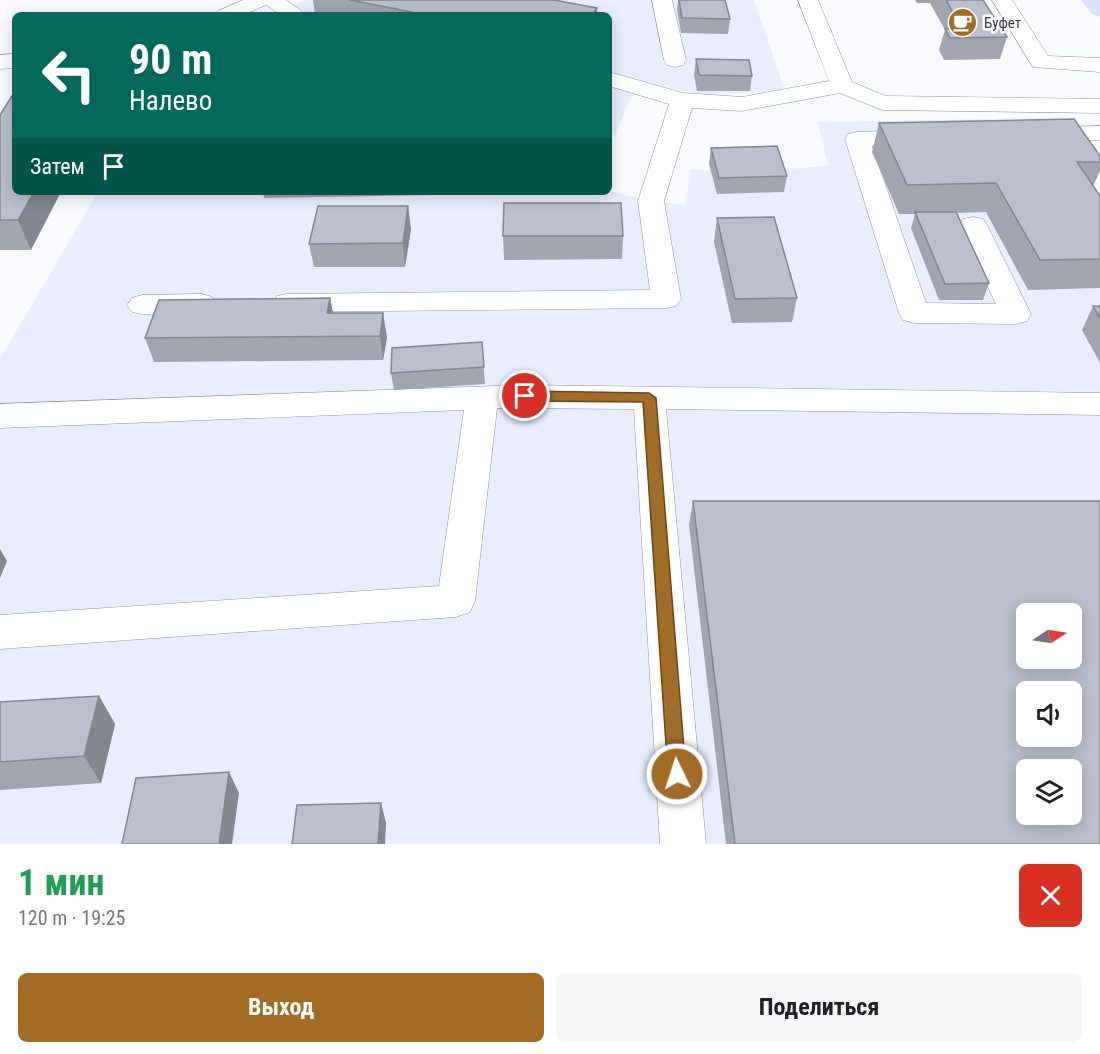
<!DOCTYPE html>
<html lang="ru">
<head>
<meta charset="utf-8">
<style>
  body { margin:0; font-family:"Roboto Condensed",sans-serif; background:#f6f6f6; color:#202124; height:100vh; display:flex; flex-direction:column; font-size:22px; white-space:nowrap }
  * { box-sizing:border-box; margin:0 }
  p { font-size:20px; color:#757577 }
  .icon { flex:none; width:33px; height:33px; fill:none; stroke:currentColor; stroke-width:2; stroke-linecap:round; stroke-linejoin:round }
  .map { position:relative; height:844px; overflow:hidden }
  .details { display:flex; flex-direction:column; background:#fff; flex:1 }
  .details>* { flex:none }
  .hud { position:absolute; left:12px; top:12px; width:600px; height:183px; border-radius:9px; box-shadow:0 3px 15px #0003; background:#00695c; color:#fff; overflow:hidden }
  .needle { width:39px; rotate:78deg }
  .controls { position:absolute; left:1016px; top:603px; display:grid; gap:12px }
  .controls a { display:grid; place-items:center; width:66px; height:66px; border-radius:9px; background:#fff; box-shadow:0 3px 15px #0003; font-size:30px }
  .pin { position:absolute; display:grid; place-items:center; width:51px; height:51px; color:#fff; margin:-26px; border:3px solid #fff; border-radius:50%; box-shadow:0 2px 6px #0007 }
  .me { position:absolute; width:66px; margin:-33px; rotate:356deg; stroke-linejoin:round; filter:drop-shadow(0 0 4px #0008) }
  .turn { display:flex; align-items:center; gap:21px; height:126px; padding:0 18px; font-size:27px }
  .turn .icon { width:78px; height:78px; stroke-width:2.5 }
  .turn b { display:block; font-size:42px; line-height:51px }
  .then { display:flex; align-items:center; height:57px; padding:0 18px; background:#0003; gap:12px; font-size:22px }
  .round { display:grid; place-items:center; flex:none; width:63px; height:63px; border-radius:9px; background:#f6f6f6 }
  .overview { display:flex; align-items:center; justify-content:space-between; height:102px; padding:0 18px }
  h1 { font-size:36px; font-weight:700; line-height:45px; color:#1e9e55 }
  .cta { display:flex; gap:12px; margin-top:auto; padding:12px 18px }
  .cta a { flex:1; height:69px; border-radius:9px; background:#a26b26; color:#fff; font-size:24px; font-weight:700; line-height:69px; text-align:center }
  .cta a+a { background:#f6f6f6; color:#202124 }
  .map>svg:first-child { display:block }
  .built { fill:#eaedff; fill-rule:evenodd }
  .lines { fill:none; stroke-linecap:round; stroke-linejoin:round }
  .minor-casing { stroke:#8d8f9d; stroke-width:1 }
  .major-casing { stroke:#d7d7d8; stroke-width:1 }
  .minor { fill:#fff; fill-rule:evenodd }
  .major { fill:#dce0fd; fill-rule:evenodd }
  .wall { fill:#a2a4b0 }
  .shaded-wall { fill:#848690 }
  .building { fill:#bcbfcd; stroke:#848690; stroke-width:1.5; fill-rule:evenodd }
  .route { fill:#a26b26; stroke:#694619; stroke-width:1.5 }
  .labels { text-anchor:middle; stroke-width:5; stroke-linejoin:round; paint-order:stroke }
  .far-poi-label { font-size:15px; fill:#36373d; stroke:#fff; text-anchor:start }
</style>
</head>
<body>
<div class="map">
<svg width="1100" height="844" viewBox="0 0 1100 844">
  <rect width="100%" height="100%" fill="#f9fafd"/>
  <path class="built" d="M305,0H754L785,91L702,95L641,81L636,87L609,147V15H269Z
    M1042,118L1055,135L1100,246V844H0V359L98,192L609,191L651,201L685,205L691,169L711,171L717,194L777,171L828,165L818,122ZM1026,614H1071V658H1026ZM1026,692H1071V736H1026ZM1026,770H1071V814H1026Z"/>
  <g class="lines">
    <defs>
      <path id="minor" d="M243,0H286L307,15H281L266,5L243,15H214L218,11Z
        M652,0H672L686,60L683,65L675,67L667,65L664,60Z
        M798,0H818L852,82L886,96L1100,99V113L882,110L840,93L742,111L692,108L664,201L681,299L676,306L666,308L287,312L277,310L272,303L277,296L287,294L650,290L638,201L669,104L609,86V72L683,93L742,97L829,81Z
        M992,0H1012L1048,56L1100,58V72L1033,67Z
        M15,54V68L0,69V55Z
        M1100,126V140L1039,142L1030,140L1027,135L1030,130L1039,128Z
        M918,130L927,132L930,137L927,142L872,146L926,303L996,304L959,225L963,219L973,217L983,219L987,225L1031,314L1027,321L1016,324L914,323L903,320L899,313L845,139L848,134L857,132Z
        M202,294L212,297L217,304L212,311C191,316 153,317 132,312L127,305L132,298L142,295Z
        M525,385L1100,393V415L666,409L706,844H660L634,409L497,408L475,601L470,612L456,617L0,649V615L439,586L464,410L0,428V404Z"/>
      <path id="major" d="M1082,0H1100V16L1093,14Z"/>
    </defs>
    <use href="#minor" class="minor-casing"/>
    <use href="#major" class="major-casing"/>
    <use href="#minor" class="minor"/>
    <use href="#major" class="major"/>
  </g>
  <path class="wall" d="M313,0H554L597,15H315Z
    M678,0H725L730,19L728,34L681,33L677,10Z
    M915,0H983L1007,37L1000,59L944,60L939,50L945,30L930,3H917Z
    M696,59L752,76L750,91H697L694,75Z
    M0,115L31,250H0Z
    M879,123L1100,156V171L1093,186L1100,196V288L1028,290L986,212L957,213L989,283L983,300H939L911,228L915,214H899L872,152Z
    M711,148L787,176L784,192L717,194L709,164Z
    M263,192H490V194L264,198Z
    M717,218L797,298L792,322L732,323L714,242Z
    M411,229L405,267H314L309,244Z
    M503,236H623L622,259L504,260Z
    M330,298L333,313L387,337L383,360L154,362L145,338Z
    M1093,306H1100V363L1082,330Z
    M482,342L485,384L394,390L391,373Z
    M693,501L1100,844H726L689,525Z
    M99,696L115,724L101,783L0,790V702Z"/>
  <path class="shaded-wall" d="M597,8V15H592Z
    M34,192H61L31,250L18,220Z
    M408,206L411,229L405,267L403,243Z
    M330,298L335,322L332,337L327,313Z
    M383,313L387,337L383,360L380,336Z
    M0,549L7,561L0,578Z
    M99,696L115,724L101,783L84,756Z
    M229,772L239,793L232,844H219Z
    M381,803L386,823L385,844H378Z"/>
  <path class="building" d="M350,0H554L597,8L592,15H516L505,13L503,15H427Z
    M679,0H725L730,19L682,18Z
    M946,0H983L1007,37L950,38L945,29H962Z
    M696,59L749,60L752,76L699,75Z
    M15,91V192H34L18,220H0V115Z
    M1074,119L1100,156V162H1077L1100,196V259L1040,260L996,183L907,185L879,123Z
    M777,146L787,176L719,178L711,148Z
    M504,203H621L623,236H503Z
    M318,206H408L403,243L309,244Z
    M915,212H956L989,283L945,284Z
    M774,217L797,298L735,299L717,218Z
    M330,298L327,313H383L380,336L145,338L159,300Z
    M1093,306H1100V318Z
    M482,342L484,367L391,373L392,348Z
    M693,501H1100V844H735ZM1026,614H1071V658H1026ZM1026,692H1071V736H1026ZM1026,770H1071V814H1026Z
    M99,696L84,756L0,762V702Z
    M229,772L219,844H122L136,778Z
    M381,803L378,844H292L297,805Z"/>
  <path class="route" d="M525,391L649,393L656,398L686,774L684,780L677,782L671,780L668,774L643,402L525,401L518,396Z"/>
  <defs>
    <symbol id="cafe-disc" viewBox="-11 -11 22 22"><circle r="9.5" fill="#a26b26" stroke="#fff"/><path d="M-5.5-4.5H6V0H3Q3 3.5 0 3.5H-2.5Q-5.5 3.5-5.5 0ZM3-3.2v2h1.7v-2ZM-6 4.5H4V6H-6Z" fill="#fff"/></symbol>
  </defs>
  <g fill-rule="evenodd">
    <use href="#cafe-disc" x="946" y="6" width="33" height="33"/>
  </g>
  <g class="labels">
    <g class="far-poi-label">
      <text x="984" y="28">Буфет</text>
    </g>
  </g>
</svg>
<div class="controls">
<a><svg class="needle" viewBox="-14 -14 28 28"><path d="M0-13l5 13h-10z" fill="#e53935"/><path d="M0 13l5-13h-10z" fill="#757577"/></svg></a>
<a><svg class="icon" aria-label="sound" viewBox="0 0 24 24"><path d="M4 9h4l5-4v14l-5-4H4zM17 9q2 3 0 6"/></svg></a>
<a><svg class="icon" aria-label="layers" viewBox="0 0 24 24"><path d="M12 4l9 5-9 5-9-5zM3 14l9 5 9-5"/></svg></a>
</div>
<div class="pin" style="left:525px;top:396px;background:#d93025"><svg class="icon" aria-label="arrive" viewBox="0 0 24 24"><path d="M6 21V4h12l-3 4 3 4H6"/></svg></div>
<svg class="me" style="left:677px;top:774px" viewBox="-20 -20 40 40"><circle r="17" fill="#a26b26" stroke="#fff" stroke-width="3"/><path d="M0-11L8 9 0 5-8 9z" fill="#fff"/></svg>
<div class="hud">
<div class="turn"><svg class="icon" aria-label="left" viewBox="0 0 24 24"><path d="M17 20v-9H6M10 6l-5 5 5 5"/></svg><div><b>90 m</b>Налево</div></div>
<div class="then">Затем<svg class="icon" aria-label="arrive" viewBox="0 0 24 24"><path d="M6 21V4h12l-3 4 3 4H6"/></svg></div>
</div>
</div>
<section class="details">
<div class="overview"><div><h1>1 мин</h1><p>120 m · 19:25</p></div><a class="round" style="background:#d93025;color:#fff"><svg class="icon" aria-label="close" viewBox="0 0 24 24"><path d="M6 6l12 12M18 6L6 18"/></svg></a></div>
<div class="cta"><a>Выход</a><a>Поделиться</a></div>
</section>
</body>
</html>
